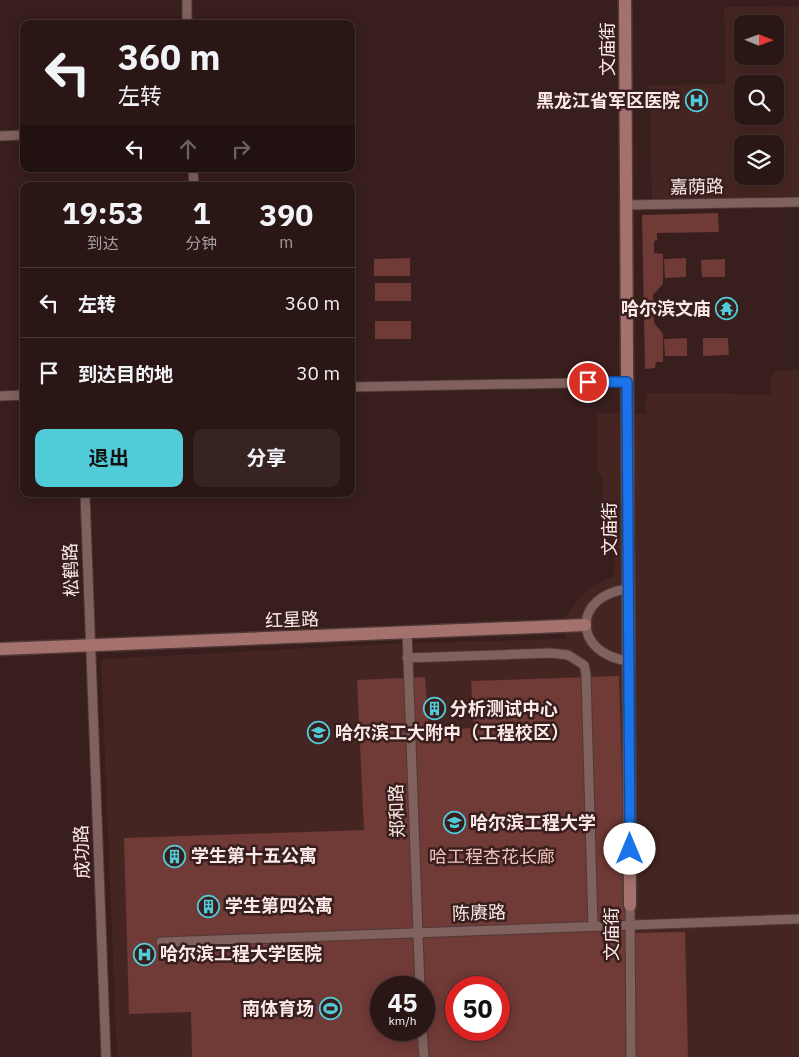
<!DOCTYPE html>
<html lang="zh">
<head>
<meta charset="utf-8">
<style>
  body { margin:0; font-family:"IBM Plex Sans","Noto Sans SC",sans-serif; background:#362322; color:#f1f3f6; height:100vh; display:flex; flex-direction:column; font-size:19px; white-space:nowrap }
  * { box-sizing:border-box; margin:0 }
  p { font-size:16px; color:#a59fa0 }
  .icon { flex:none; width:28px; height:28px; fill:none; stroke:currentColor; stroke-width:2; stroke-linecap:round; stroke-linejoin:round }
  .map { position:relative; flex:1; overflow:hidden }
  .details { position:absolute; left:20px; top:182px; width:335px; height:315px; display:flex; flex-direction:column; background:#2a1615; border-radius:10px; box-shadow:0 2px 12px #0003,0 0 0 1px #463534 }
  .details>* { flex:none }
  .guide { position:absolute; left:20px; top:20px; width:335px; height:152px; border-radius:10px; box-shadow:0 2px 12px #0003,0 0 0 1px #463534; background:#2a1615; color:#f1f3f6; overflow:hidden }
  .needle { width:32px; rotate:91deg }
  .buttons { position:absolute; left:734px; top:15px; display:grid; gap:10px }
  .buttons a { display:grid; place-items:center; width:50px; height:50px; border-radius:10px; background:#2a1615; box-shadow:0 2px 12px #0003,0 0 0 1px #463534; font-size:25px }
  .speed { position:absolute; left:370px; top:976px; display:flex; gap:10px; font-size:25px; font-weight:700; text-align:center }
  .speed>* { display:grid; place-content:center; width:65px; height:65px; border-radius:50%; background:#2a1615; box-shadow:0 2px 12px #0003,0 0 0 1px #463534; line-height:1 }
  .speed small { font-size:12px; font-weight:400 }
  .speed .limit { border:8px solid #d22; background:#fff; color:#111 }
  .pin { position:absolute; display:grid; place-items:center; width:42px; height:42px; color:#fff; margin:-21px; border:2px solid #fff; border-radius:50%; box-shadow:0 1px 5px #0007 }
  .me { position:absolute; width:55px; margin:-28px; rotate:0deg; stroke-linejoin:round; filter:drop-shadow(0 0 4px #0008) }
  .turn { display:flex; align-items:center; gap:18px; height:105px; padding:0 15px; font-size:22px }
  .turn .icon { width:65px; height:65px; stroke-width:2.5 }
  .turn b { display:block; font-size:35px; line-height:42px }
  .lanes { display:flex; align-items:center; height:48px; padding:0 15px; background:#0003; justify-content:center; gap:25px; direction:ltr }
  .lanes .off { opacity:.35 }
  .eta { display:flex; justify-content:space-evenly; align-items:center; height:85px; text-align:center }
  .eta b { font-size:30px; font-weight:700; line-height:35px }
  .primary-button { display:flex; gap:10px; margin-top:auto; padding:10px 15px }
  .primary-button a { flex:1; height:58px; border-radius:10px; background:#52cbd8; color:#111; font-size:20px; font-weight:700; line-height:58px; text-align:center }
  .primary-button a+a { background:#362322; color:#f1f3f6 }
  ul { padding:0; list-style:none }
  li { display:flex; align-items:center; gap:15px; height:70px; padding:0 15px; border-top:1px solid #463534 }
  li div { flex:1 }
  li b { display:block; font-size:19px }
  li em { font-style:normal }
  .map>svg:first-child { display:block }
  .built { fill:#452522; fill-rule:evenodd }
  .green { fill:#703a36; fill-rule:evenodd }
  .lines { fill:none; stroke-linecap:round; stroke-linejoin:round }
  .minor-casing { stroke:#4f3938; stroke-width:11 }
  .secondary-casing { stroke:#4f3938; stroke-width:15 }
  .minor { stroke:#80615e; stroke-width:9 }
  .secondary { stroke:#a4716c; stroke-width:12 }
  .route-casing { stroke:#114b97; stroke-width:12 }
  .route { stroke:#1a73e8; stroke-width:9 }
  .labels { text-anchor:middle; stroke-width:5; stroke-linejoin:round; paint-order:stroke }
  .street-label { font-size:18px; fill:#fbe9e7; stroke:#381e1c }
  .poi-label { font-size:18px; font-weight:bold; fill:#fbe9e7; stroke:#381e1c; text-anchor:start }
  .park-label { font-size:18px; fill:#f1c2bd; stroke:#381e1c }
</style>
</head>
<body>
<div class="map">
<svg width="799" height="1057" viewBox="0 0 799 1057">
  <rect width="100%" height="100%" fill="#381e1c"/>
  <path class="built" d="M799,6V196L652,199L649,85L726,84L724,7ZM742,24H775V56H742ZM742,84H775V116H742ZM742,144H775V176H742Z
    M776,370H799V1057H117L101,659L407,643L566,639L565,618L577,600L592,586L614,576L615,519L602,501L603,479L597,469V414H646V393L771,394V378ZM381,988H424V1030H381ZM456,988H499V1030H456Z"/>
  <path class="green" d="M718,213L719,232L657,233V240L654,241V253L663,254V284L653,295L654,323L663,334V362H656L655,368L645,369L642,215Z
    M410,258V276H374V259Z
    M686,258V277L665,278L664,259Z
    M725,259V277H702L701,260Z
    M375,283H411V301H375Z
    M375,321H411V339H375Z
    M687,338V356H665L664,339Z
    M703,338H728L729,355L703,356Z
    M619,676L627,933L685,932L688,1057H192L191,1012L129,1014L124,838L364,830L357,680L425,677L429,730L474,728L471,681ZM381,988H424V1030H381ZM456,988H499V1030H456Z"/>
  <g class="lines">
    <defs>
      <path id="minor" d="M187,0V24
        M0,136L24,135
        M193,169L194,186
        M626,205L799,202
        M351,387L627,382
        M0,396L24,395
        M85,494L106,1057
        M628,589C572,595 572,654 629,661
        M407,632L420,988
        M407,658L551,653L568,655L584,665L586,674L593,926
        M630,905L631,1057
        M161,942L799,919
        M422,1030L424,1057"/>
      <path id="secondary" d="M625,0L630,905
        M0,649L585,625"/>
    </defs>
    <use href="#minor" class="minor-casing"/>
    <use href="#secondary" class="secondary-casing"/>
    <use href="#minor" class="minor"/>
    <use href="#secondary" class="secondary"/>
  </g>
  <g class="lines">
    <defs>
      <path id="route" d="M588,382H627L630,849"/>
    </defs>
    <use href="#route" class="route-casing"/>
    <use href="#route" class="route"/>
  </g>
  <defs>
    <symbol id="hospital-ring" viewBox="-11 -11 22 22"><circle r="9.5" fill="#381e1c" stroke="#52cbd8" stroke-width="1.5"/><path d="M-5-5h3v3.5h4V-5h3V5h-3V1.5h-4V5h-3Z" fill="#52cbd8"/></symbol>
    <symbol id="temple-ring" viewBox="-11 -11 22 22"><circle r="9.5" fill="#381e1c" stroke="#52cbd8" stroke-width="1.5"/><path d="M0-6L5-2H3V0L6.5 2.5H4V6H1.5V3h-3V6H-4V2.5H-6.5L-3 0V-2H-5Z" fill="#52cbd8"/></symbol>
    <symbol id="building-ring" viewBox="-11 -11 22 22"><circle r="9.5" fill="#381e1c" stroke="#52cbd8" stroke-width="1.5"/><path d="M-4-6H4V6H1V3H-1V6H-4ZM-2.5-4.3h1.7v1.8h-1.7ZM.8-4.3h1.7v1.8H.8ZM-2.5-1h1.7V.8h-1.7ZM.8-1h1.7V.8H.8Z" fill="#52cbd8"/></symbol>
    <symbol id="school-ring" viewBox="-11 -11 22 22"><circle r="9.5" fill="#381e1c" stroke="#52cbd8" stroke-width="1.5"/><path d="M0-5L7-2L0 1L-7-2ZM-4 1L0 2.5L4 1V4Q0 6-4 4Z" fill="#52cbd8"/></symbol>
    <symbol id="university-ring" viewBox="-11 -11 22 22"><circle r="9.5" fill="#381e1c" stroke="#52cbd8" stroke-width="1.5"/><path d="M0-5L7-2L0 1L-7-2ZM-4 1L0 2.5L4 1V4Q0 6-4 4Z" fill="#52cbd8"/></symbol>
    <symbol id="stadium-ring" viewBox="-11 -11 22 22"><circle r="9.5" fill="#381e1c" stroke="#52cbd8" stroke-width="1.5"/><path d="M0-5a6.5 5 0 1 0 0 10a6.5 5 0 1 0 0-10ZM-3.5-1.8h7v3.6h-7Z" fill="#52cbd8"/></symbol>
  </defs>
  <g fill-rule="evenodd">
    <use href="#hospital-ring" x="684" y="88" width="25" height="25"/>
    <use href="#temple-ring" x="714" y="296" width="25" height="25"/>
    <use href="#building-ring" x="422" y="696" width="25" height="25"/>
    <use href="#school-ring" x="306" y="720" width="25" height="25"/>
    <use href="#university-ring" x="442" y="810" width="25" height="25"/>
    <use href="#building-ring" x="162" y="844" width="25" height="25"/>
    <use href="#building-ring" x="196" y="894" width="25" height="25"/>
    <use href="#hospital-ring" x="132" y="942" width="25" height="25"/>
    <use href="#stadium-ring" x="318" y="996" width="25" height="25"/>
  </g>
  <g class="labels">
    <g class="street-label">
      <text transform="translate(608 49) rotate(-90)" y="6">文庙街</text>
      <text transform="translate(697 187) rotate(-1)" y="6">嘉荫路</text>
      <text transform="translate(610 529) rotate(-90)" y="6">文庙街</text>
      <text transform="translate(71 570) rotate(-92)" y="6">松鹤路</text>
      <text transform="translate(292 620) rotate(-2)" y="6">红星路</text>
      <text transform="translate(397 811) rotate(-92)" y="6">郑和路</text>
      <text transform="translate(82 852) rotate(-92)" y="6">成功路</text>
      <text transform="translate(479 913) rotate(-2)" y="6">陈赓路</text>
      <text transform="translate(612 934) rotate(-90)" y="6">文庙街</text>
    </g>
    <g class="poi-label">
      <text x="680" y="107" text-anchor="end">黑龙江省军区医院</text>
      <text x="711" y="315" text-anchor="end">哈尔滨文庙</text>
      <text x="450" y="715">分析测试中心</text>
      <text x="335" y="739">哈尔滨工大附中（工程校区）</text>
      <text x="470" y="829">哈尔滨工程大学</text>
      <text x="191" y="862">学生第十五公寓</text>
      <text x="225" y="912">学生第四公寓</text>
      <text x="160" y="960">哈尔滨工程大学医院</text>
      <text x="314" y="1015" text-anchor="end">南体育场</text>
    </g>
    <g class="park-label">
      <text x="492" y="863">哈工程杏花长廊</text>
    </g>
  </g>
</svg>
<div class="buttons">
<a><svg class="needle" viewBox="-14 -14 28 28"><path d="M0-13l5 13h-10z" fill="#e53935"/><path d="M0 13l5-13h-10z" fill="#a59fa0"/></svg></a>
<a><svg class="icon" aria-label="search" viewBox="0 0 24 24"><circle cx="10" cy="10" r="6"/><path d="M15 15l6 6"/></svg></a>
<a><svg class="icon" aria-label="layers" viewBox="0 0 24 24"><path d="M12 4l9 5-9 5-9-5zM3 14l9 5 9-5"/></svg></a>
</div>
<div class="speed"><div>45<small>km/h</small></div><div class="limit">50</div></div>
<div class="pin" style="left:588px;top:382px;background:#d93025"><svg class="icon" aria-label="arrive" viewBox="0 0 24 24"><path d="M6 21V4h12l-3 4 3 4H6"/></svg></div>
<svg class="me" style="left:630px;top:849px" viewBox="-20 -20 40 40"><circle r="19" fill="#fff"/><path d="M0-13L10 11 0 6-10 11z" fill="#1a73e8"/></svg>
<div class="guide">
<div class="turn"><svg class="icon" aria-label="left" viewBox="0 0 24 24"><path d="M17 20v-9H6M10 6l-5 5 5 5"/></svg><div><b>360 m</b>左转</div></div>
<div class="lanes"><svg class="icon" aria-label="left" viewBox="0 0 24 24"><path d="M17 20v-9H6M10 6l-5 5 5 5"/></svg><svg class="icon off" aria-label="ahead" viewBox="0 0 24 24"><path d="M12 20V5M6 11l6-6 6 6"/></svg><svg class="icon off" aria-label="right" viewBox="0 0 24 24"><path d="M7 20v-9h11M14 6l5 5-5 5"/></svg></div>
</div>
<section class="details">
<div class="eta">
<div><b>19:53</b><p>到达</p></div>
<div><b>1</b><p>分钟</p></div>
<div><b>390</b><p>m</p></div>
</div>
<ul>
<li><svg class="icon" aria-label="left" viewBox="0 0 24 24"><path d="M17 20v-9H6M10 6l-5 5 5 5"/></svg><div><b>左转</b></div><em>360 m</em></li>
<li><svg class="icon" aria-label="arrive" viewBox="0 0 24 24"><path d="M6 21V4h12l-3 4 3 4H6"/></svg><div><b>到达目的地</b></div><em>30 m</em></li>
</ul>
<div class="primary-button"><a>退出</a><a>分享</a></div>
</section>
</div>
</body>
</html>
